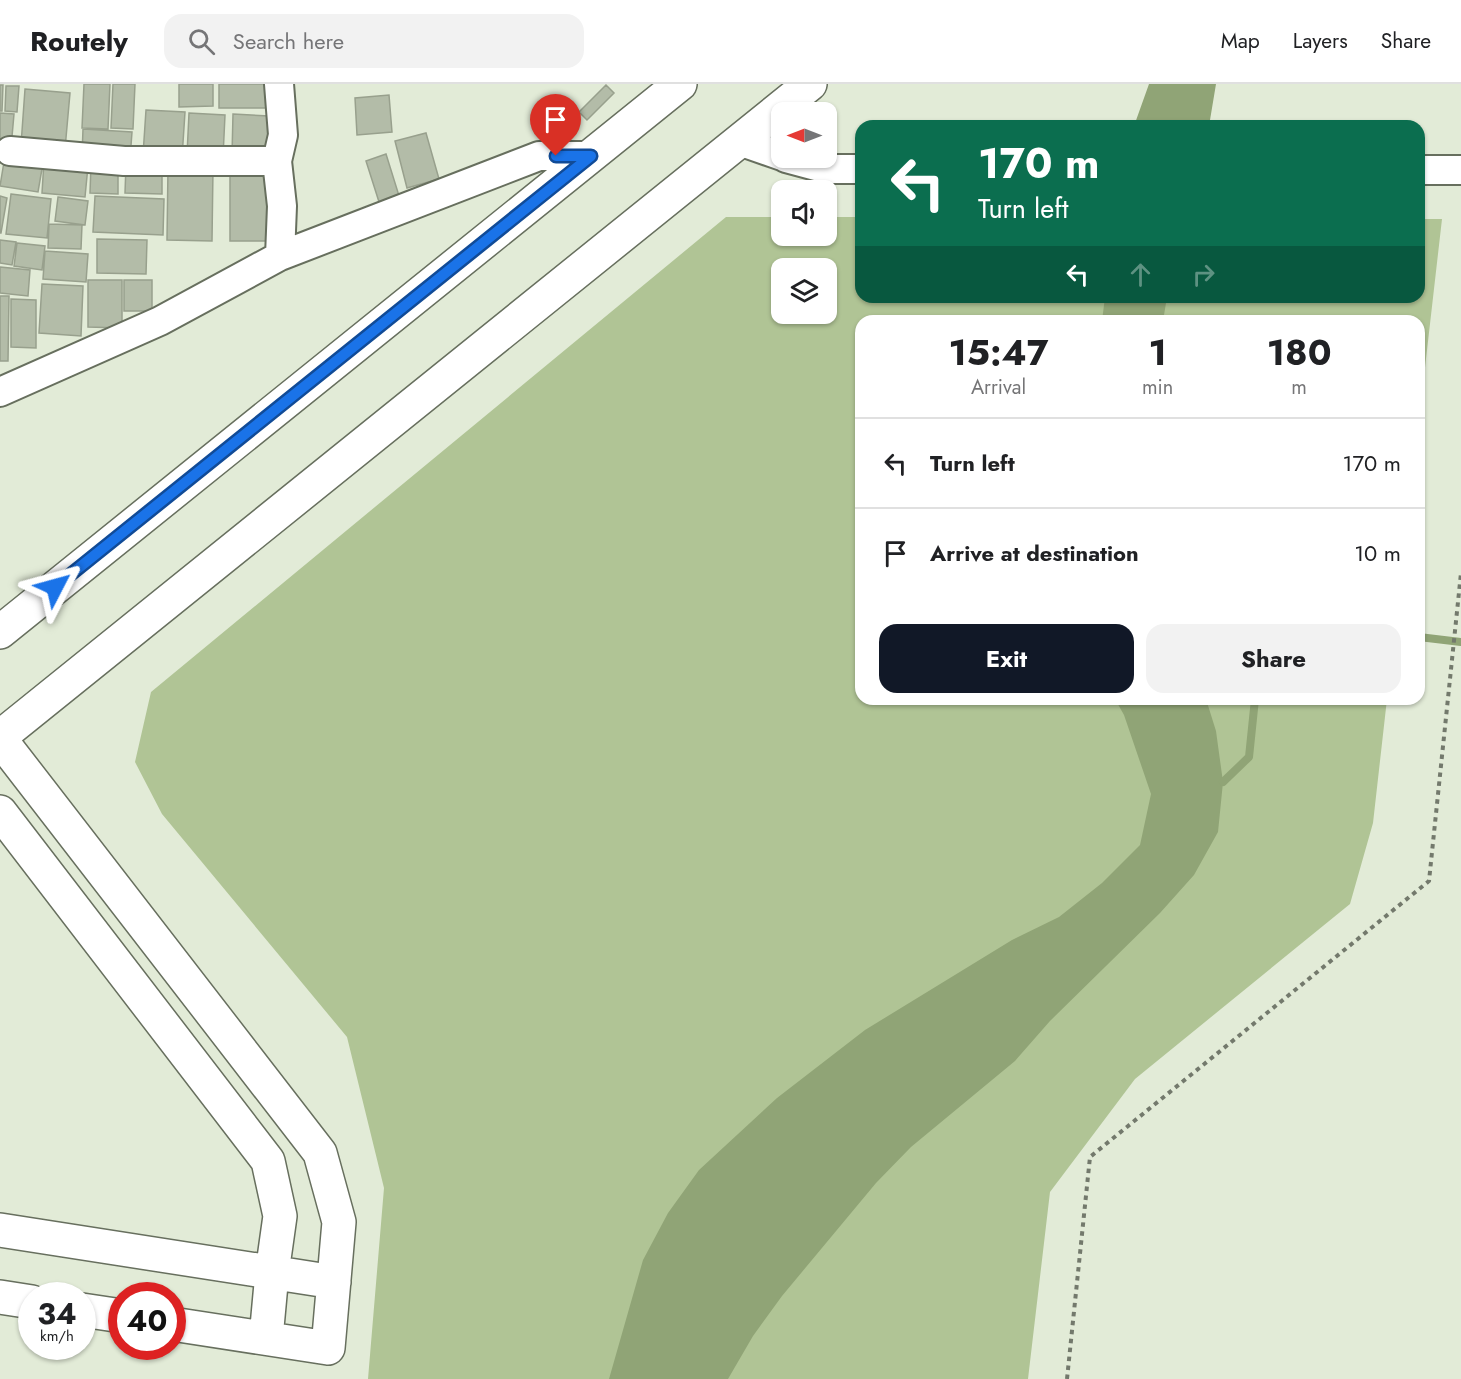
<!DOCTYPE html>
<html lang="en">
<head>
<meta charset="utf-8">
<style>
  body { margin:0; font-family:Jost,sans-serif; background:#f2f2f2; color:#202124; height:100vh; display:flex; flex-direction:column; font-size:22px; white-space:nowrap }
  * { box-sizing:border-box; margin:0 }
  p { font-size:20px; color:#757577 }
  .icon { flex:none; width:33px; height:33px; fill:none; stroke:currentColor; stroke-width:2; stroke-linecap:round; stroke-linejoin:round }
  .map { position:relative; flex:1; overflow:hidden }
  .panel { position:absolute; left:855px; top:231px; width:570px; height:390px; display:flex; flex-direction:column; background:#fff; border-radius:18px; box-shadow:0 2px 4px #0004 }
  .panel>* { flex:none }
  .hud { position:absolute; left:855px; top:36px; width:570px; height:183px; border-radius:18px; box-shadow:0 2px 4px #0004; background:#0b6e4f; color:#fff; overflow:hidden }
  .needle { width:39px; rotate:270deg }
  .buttons { position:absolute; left:771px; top:18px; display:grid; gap:12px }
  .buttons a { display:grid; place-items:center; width:66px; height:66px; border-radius:12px; background:#fff; box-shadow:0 2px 4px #0004; font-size:30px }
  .speed { position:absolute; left:18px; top:1198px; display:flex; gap:12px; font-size:30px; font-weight:700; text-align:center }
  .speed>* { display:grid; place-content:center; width:78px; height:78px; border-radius:50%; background:#fff; box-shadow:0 2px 4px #0004; line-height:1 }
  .speed small { font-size:15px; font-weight:400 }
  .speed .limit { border:9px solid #d22; background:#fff; color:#111 }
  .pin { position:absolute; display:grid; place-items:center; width:51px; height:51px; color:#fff; margin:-62px -26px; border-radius:50% 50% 50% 0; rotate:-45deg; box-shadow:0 0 6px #0007 }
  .pin .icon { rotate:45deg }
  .me { position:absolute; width:66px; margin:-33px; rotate:51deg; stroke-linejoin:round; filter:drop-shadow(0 0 4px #0008) }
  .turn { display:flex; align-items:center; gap:21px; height:126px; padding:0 24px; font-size:27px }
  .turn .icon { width:78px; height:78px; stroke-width:2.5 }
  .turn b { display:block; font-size:42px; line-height:51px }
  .lanes { display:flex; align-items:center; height:57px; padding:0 24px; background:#0003; justify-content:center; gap:30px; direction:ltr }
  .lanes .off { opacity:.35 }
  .eta { display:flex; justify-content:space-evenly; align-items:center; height:102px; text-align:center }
  .eta b { font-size:36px; font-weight:700; line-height:42px }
  .cta { display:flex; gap:12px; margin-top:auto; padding:12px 24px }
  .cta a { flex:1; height:69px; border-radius:18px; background:#111827; color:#fff; font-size:24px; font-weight:700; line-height:69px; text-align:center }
  .cta a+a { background:#f2f2f2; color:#202124 }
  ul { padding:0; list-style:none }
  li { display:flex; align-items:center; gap:18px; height:90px; padding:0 24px; border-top:2px solid #e0e0e0 }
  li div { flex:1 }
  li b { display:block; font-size:22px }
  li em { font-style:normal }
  header { display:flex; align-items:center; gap:36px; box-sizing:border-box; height:84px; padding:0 30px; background:#fff; border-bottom:2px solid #e0e0e0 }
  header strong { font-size:28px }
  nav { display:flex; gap:33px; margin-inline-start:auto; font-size:21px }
  .search { width:420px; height:54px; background:#f2f2f2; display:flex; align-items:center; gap:15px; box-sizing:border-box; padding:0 21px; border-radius:18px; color:#757577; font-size:22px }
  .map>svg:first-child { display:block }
  .green { fill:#b0c495; fill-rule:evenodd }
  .water { fill:#90a476 }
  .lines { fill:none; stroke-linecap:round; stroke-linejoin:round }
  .stream { stroke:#90a476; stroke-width:8 }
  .building { fill:#b3bca8; stroke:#98a08d; stroke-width:1.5 }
  .minor-casing { stroke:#676f5e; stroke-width:32 }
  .tertiary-casing { stroke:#676f5e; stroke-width:36 }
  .path { stroke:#73796c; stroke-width:4; stroke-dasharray:4.5 4.5; stroke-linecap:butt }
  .minor { stroke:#fff; stroke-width:28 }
  .tertiary { stroke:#fff; stroke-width:33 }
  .route-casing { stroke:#114b97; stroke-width:15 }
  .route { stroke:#1a73e8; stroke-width:10 }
</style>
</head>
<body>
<header>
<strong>Routely</strong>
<div class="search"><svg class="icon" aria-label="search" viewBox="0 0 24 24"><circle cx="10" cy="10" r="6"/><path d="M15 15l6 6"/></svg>Search here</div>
<nav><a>Map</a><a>Layers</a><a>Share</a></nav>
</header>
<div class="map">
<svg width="1461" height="1295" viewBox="0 0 1461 1295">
  <rect width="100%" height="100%" fill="#e2ebd7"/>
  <path class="green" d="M726,133H781L782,152H826L827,133H861V213H1419V135H1442L1419,336V237H861V615H1387L1373,739L1350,820L1135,995L1050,1108L1028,1295H368L384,1104L347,953L162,730L135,678L151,608ZM782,184H826V230H782Z"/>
  <path class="water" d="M1149,0H1216L1209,42H1134Z
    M1105,213H1167L1163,237H1102Z
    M1115,615H1206L1216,647L1223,698L1218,748L1194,791L1160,829L1050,937L1015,977L911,1063L876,1099L782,1212L753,1252L728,1295H609L643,1176L668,1129L699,1086L777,1014L865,946L1012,856L1059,833L1102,799L1140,761L1151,710L1124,631Z"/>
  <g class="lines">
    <path class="stream" d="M1419,553L1461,558
      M1223,698L1249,673L1255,615"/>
  </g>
  <path class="building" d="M84,0H110L108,45L82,44Z
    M113,0H135L133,45L111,44Z
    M179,0H213V22L179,23Z
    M219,0H270V24H219Z
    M0,1H3L2,27H0Z
    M606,1L614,9L587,36L579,28Z
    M6,2H19L17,28L5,27Z
    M25,5L70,9L65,65L21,61Z
    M389,11L392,48L357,51L355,14Z
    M146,26L185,28L182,74L143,71Z
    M0,29L14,30L11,64L0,63Z
    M189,29L225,31L223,73L187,71Z
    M233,30L269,32L268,72L232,71Z
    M83,45L132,48L130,75L82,72Z
    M426,49L439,95L407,104L395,57Z
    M386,70L400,115L380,121L366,77Z
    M5,72L43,79L38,108L0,102Z
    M44,77L88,82L85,113L42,109Z
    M91,81H118V110L90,109Z
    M126,81L162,82V110L125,109Z
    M230,83H269V157H230Z
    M168,84L213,85L212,157L167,156Z
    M11,110L51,115L47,154L6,150Z
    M0,112L7,114L1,149H0Z
    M95,112L164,115L163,151L93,148Z
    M58,113L88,117L85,141L55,137Z
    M49,140L82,141L81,165L48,164Z
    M97,155L147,156L146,190L97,189Z
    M0,156L16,158L12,181L0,179Z
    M17,159L45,162L42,186L14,182Z
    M45,167L88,170L86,198L43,195Z
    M0,183L30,186L28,212L0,209Z
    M88,196H122V244L88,243Z
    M124,196H152V227H124Z
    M42,200L83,202L81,252L39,249Z
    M0,212H9L8,277H0Z
    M11,215L36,216V264L11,263Z"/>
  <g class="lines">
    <defs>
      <path id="minor" d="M279,0L283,51L277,77L282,122L280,172
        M739,57L782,72
        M10,67L124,77H277
        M786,74L827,85H861
        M1419,86H1461
        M0,308L160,237L280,172L539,72H591"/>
      <path id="tertiary" d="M0,548L680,0
        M0,653L810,0
        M0,655L320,1069L339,1138L328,1264L172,1240
        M0,728L268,1077L280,1132L272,1189L266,1254
        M0,1146L334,1198
        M0,1213L32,1218
        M82,1226L122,1232"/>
    </defs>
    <use href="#minor" class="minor-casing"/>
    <use href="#tertiary" class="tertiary-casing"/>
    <path class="path" d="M1067,1295L1090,1073L1429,797L1461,489"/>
    <use href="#minor" class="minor"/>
    <use href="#tertiary" class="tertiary"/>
  </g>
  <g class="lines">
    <defs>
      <path id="route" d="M55,503L591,72H556"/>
    </defs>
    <use href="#route" class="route-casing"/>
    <use href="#route" class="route"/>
  </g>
</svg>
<div class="buttons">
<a><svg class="needle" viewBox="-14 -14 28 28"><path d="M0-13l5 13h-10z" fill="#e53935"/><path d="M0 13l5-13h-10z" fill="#757577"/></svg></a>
<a><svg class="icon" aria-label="sound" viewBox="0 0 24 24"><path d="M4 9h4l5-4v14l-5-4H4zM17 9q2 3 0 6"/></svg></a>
<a><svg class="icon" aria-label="layers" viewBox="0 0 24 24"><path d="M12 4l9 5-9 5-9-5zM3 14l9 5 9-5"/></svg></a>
</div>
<div class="speed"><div>34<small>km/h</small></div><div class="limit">40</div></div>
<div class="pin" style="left:556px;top:72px;background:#d93025"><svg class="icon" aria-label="arrive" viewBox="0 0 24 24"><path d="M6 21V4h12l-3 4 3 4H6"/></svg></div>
<svg class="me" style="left:55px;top:503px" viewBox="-20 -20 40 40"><path d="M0-17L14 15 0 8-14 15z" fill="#1a73e8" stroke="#fff" stroke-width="4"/></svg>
<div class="hud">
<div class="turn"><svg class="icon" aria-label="left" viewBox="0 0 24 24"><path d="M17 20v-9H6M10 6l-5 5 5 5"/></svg><div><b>170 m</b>Turn left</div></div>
<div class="lanes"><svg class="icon" aria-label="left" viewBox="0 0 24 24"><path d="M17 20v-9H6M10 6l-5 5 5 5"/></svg><svg class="icon off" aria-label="ahead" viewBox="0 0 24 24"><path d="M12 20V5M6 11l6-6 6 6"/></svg><svg class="icon off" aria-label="right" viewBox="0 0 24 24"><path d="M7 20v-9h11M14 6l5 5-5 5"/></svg></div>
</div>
<section class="panel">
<div class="eta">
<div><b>15:47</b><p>Arrival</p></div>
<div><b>1</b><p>min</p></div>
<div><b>180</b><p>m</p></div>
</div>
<ul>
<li><svg class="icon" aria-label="left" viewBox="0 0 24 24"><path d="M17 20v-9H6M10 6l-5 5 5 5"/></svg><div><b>Turn left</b></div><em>170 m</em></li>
<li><svg class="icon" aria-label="arrive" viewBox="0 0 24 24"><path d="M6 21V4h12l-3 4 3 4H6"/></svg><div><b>Arrive at destination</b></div><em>10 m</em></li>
</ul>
<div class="cta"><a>Exit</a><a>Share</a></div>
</section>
</div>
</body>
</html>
